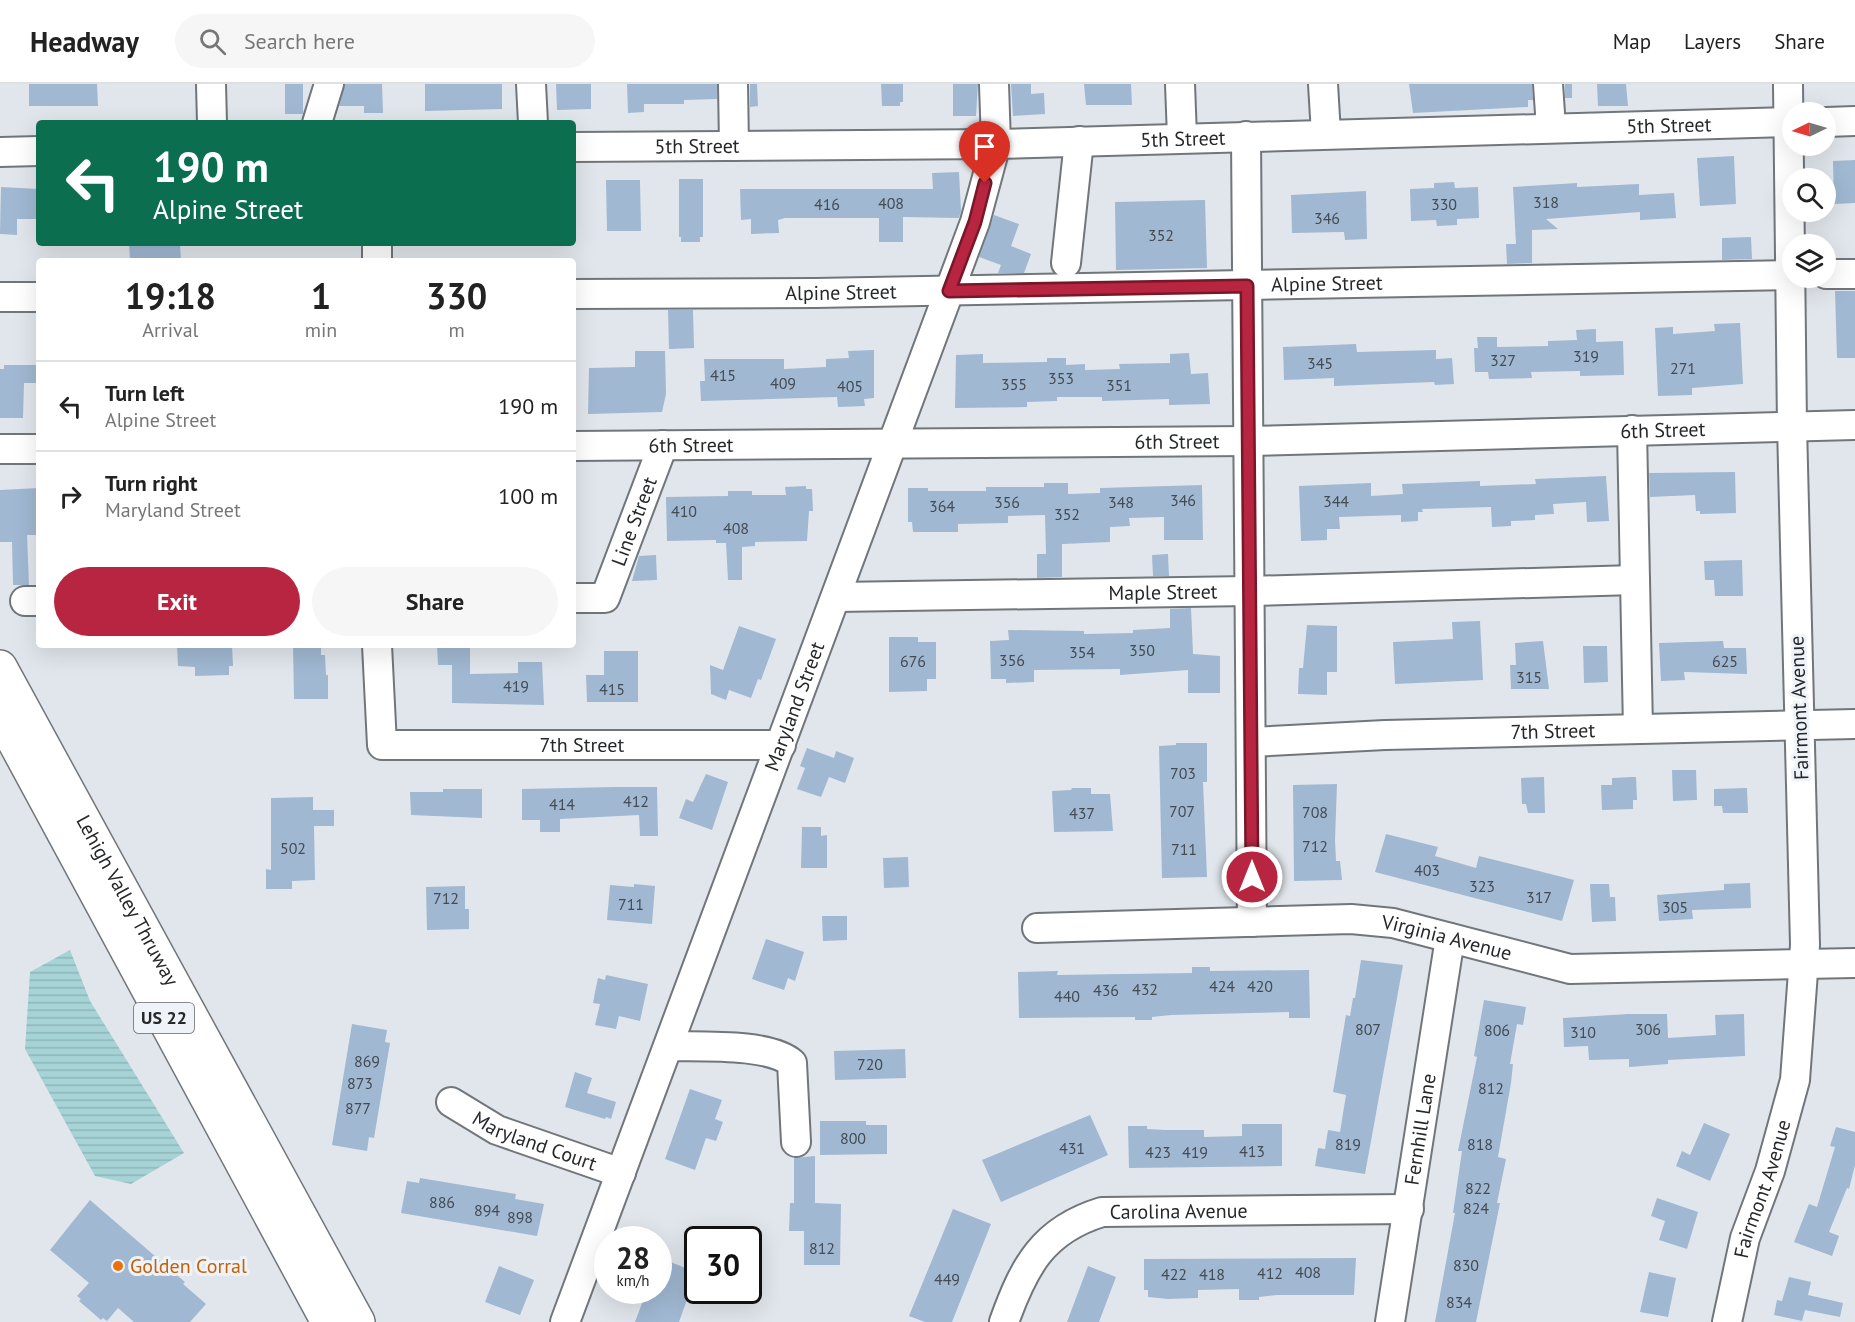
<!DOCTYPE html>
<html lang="en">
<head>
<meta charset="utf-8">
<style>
  body { margin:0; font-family:"PT Sans",sans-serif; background:#f6f6f6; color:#222; height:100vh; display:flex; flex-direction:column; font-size:22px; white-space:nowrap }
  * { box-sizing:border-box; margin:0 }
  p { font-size:20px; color:#767676 }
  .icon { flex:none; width:33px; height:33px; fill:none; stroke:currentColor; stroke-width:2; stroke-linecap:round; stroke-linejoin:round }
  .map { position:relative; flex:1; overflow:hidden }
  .sheet { position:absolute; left:36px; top:174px; width:540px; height:390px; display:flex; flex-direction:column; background:#fff; border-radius:6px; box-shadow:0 6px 24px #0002 }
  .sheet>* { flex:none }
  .hud { position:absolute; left:36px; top:36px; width:540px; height:126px; border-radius:6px; box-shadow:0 6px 24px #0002; background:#0b6e4f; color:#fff; overflow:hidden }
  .needle { width:39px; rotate:265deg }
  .controls { position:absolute; left:1782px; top:18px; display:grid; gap:12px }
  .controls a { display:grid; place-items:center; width:54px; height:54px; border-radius:50%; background:#fff; box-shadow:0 6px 24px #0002; font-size:30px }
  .speed { position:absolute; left:594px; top:1142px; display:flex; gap:12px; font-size:30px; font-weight:700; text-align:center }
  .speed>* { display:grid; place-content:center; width:78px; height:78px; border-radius:50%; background:#fff; box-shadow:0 6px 24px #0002; line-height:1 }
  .speed small { font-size:15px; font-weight:400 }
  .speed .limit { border:3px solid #111; border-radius:9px; background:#fff; color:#111 }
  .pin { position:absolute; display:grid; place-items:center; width:51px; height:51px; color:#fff; margin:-62px -26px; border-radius:50% 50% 50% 0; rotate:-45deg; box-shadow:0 0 6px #0007 }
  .pin .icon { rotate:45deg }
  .me { position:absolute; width:66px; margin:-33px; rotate:0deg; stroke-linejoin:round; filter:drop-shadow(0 0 4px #0008) }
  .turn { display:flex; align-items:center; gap:21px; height:126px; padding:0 18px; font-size:27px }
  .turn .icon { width:78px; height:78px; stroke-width:2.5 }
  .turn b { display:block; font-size:42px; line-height:51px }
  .eta { display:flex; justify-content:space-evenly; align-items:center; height:102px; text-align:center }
  .eta b { font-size:36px; font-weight:700; line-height:42px }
  .button { display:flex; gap:12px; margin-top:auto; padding:12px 18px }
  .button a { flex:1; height:69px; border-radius:36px; background:#b72541; color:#fff; font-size:24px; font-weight:700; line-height:69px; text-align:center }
  .button a+a { background:#f6f6f6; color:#222 }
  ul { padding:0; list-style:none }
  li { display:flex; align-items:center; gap:18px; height:90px; padding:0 18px; border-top:2px solid #e0e0e0 }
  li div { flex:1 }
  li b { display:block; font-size:22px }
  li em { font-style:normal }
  header { display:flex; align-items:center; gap:36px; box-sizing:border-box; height:84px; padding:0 30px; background:#fff; border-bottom:2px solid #e0e0e0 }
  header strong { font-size:28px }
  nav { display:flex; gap:33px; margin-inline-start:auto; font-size:21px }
  .search { width:420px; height:54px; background:#f6f6f6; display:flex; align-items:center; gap:15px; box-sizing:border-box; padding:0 21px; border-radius:33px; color:#767676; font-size:22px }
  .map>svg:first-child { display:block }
  .water { fill:url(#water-rules) }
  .building { fill:#a0b8d2 }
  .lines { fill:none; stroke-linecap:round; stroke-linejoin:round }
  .minor-casing { stroke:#71767b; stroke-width:32 }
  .highway-casing { stroke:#71767b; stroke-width:36 }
  .minor { stroke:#fff; stroke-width:28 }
  .highway { stroke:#fff; stroke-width:33 }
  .route-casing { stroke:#77182a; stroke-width:15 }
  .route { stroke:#b72541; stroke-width:10 }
  .food-dot { fill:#e8710a; stroke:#eef3f9; stroke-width:2 }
  .labels { text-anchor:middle; stroke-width:6; stroke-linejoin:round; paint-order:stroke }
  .number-label { font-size:16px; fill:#444b53 }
  .shield { fill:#eef3f9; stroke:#616467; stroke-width:1.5 }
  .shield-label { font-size:18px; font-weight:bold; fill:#252729 }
  .street-label { font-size:20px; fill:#252729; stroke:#eef3f9 }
  .food-label { font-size:20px; fill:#c56008; stroke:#eef3f9; text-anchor:start }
</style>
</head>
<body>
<header>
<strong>Headway</strong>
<div class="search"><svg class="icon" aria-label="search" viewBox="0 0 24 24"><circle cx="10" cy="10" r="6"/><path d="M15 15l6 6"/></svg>Search here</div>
<nav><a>Map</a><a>Layers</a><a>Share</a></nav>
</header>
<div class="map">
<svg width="1855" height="1238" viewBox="0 0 1855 1238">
  <defs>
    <pattern id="water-rules" width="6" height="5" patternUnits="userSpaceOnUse" patternTransform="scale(1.5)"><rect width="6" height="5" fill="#a6d3d6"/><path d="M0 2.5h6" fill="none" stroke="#8fb5b8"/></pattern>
  </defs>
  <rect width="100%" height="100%" fill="#e1e6ec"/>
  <path class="water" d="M70,866L90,917L184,1069L131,1100L95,1092L25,965L30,888Z"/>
  <path class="building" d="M29,0H97L98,22H29Z
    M285,0H303V30H285Z
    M345,0H382L383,29H364V22H339Z
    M425,0H502V25L425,27Z
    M556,0H591V25L557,26Z
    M627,0H717V15L684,16V20H644V28L628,29Z
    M750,0H757L758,22L750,23Z
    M881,0H903V18H900V22H882Z
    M953,0H978L976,32H953Z
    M1011,0H1031V10L1044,9L1045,30L1013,32Z
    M1084,0H1131L1132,21H1086Z
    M1409,0H1532L1533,16H1528V23L1413,29Z
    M1565,0H1572V14H1565Z
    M1597,0H1626L1628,22H1598Z
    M1734,72L1736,120L1700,122L1697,74Z
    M1855,76V119L1834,120L1833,77Z
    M959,88L961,127L959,134L903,133V158H879V134H785L778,136L779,149L751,150V135L741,136L740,105H933L932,89Z
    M679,95H703V153H700V158H681V153H679Z
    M606,96H640L641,147H607Z
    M1454,98L1455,104L1478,103L1479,134L1457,135V141L1437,142L1436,136L1411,137L1410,105L1434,104V99Z
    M1577,99V103L1639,100V111L1674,109L1676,134L1640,136V128L1546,135L1558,145L1532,146V179L1507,180L1506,160H1516L1513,103Z
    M1,103L39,105V135H17V151L0,150Z
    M1366,107L1367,155L1345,156L1344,148L1292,149L1291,111Z
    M1205,116L1207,184L1116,186L1115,118Z
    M994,131L1019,140L1011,162L1031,170L1024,189H998L1001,181L979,173Z
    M1751,153L1752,175L1722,176V154Z
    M129,159H180L181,177H130Z
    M1835,207H1855V274H1837Z
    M668,226H693L694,264L669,265Z
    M1740,239L1743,300L1692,304V311L1658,312L1655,244L1673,243V250L1715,247L1714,240Z
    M1596,245V258L1623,257L1624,291L1580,292V287L1531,288L1532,294L1489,295L1488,288H1475L1474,264H1478L1477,253H1497V263L1548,262V257L1577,256L1576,246Z
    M1356,260L1357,268L1436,266V275L1452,274L1454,300L1435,301L1434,298L1334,302V294L1284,296L1283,263Z
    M874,266V314L864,315L865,322L838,323L837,313L701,317L700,297H705L704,275H784V285L826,283V275L849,274L848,267Z
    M635,267H665L666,310L662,328L588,330L589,284L635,283Z
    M1189,269L1191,290L1208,289L1210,320L1169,321V315L1102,317V313H1057V317L1027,318V323L955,324L956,271L983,270V279L1047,278V274H1066V281L1085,280V286L1120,285L1119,280L1170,279V270Z
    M4,281H39V299H24L23,334H0V285H4Z
    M1735,388L1736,429L1700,430V427H1696L1695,411L1650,413L1649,389Z
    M1606,392L1609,437L1587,438L1586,418L1553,420L1554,430L1535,431V436L1511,437V442L1492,443L1491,423L1422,425L1423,428H1418V437L1401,438V431L1339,433L1340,445H1327V456L1301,457L1299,402L1371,399V412L1403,410L1402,400L1480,397V402L1536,400L1535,395Z
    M1044,399H1068V410L1100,409V404L1202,401L1203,456H1164V433L1129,434L1130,442L1110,443V458L1062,460V493L1037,494V470H1046L1045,431L1008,432V439L958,440V448H913L912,438H908V404H928V407H986V403H1044Z
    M806,402V405H812L813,427H809L807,457L755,458V462L742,463V496H728L726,459H716V456L667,457L666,413L728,412V407H752V411H786L785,403Z
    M39,404V451H27L29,501H13L12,458H0V406Z
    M1168,470L1169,492H1153L1152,471Z
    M656,471L657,496L632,497L639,472Z
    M1742,476L1743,512H1715L1714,496H1705L1704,477Z
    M1191,524L1193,570L1220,572V609H1188V586L1120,591V585L1034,586V598L1006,599V595H991L990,557L1009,556L1008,546L1084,547V550L1133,549V546L1170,544V525Z
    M1480,537L1483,596L1395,600L1393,558L1453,555L1452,538Z
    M1307,541L1337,542V588H1327V611L1298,610L1299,584H1303Z
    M739,542L776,555L761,596L758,595L751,614L729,606L726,616L711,610L710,581L723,586Z
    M889,553H918V558H936V595H927V607L889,608Z
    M1543,557L1549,605H1511L1510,581H1516L1515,559Z
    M1723,557L1724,564H1746L1747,590L1684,588L1685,596L1661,597L1659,559Z
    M177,561H232L233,582H229V591L195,592V583L178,582Z
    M293,561H321V571H325L326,591H328V615H294Z
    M437,561H470V590L518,589V578H542L544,621L452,619V581H438Z
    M1583,562H1607L1608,598L1584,599Z
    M604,567H638V618H587L586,591H604Z
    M1176,659H1207V698H1203L1207,793L1162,794L1159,662L1176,661Z
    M807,664L834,674L836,667L854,674L845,699L829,693L821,713L797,705L805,684L800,682Z
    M1672,686H1696L1697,716L1673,717Z
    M706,690L728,698L712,746L679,734L686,715L693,718Z
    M1544,693L1545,729H1528L1526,720H1522L1521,694Z
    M1632,693H1636L1637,716H1633V725L1602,726L1601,701H1612V694Z
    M1337,700L1335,756L1336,777H1340L1342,796L1294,797L1293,701Z
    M615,703H657L658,752H640L639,731L560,735V748H540V736H522V705Z
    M1072,704H1091V710H1110L1113,747L1054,748L1052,707L1071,706Z
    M1747,704L1748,729H1723L1722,722H1714V705Z
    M443,705H482V734L411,731L410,708H443Z
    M313,713V726H334V742H314L315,796L292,797V805H266V785L271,786V714Z
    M802,743H821V752L827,751V784H801Z
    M1386,750L1438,763L1435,772L1476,784L1479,772L1574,796L1562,837L1375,788Z
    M908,773L909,803L884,804L883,774Z
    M1750,799L1751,824L1692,826L1693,835L1659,837L1657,811L1724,806V800Z
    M634,800L655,802L652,840L607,836L610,801L634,803Z
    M1590,800H1609L1610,813H1615L1616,837L1592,838Z
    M465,802V825H469V845L427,846L426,803Z
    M822,832H847V856L823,857Z
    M766,855L804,868L795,897L788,894L784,906L752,895Z
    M1361,876L1403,881L1365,1090L1315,1082L1318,1064L1325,1065L1328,1046L1340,1048L1346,1011L1333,1008L1346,931L1350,932L1353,914H1355Z
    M1192,883H1210V887L1309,886L1310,934H1289V928L1171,931L1152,933V936H1135V933L1019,934L1018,888L1058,887L1057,891L1192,889Z
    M606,891L648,900L640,937L619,932L616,945L595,941L600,920L593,919L595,908L598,894L605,896Z
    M1484,916L1526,923L1523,941L1517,940L1510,980H1513L1511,999L1498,1073L1506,1075L1497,1119H1500L1476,1238H1435L1455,1129H1453L1462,1067H1458L1477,973L1474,972Z
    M1628,930H1667L1668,954L1716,951L1715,931L1744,930L1745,972L1668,976V980L1629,983V975L1589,976L1588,962L1564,963L1563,934Z
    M352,940L387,946L385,958L390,959L374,1054L369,1053L367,1067L332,1061Z
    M905,965L906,994L835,996L834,967Z
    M575,988L592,994L587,1009L616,1018L611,1035L606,1033L605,1035L565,1023Z
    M690,1005L722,1016L715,1035L723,1038L716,1057L706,1054L695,1086L665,1075Z
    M1090,1031L1108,1071L1001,1118L982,1076Z
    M820,1037H866V1041H887V1070L820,1071Z
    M1704,1039L1730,1050L1710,1097L1676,1082L1682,1067L1690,1071Z
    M1242,1040H1282V1082L1129,1084L1128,1042H1147V1045L1165,1046H1204V1053L1242,1052Z
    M1836,1043L1855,1048V1081L1849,1105L1847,1104L1829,1148L1839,1152L1832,1172L1794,1158L1809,1120L1817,1123L1835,1063L1830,1062Z
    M815,1072V1119L841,1120L840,1181H804V1147H789L790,1119H794V1074Z
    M420,1094L516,1110L515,1115L544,1120L537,1152L401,1129L407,1097L419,1099Z
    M1657,1114L1698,1128L1687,1165L1659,1156L1665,1137L1651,1132Z
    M90,1116L185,1198L183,1200L206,1220L190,1238H134L118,1224L107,1237L103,1234L101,1236L79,1217L81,1215L77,1212L89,1199L50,1166Z
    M953,1125L991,1140L952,1238H925L909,1232Z
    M658,1173L698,1189V1213L689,1210L679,1238H635L647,1206H658Z
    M1356,1174L1354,1211H1277L1259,1213V1216H1239V1205L1198,1206V1214L1168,1215L1148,1213V1206H1144V1175Z
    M499,1182L534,1196L520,1231L485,1218Z
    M1088,1182L1116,1193L1099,1238H1067Z
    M1649,1188L1676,1194L1668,1233L1640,1228Z
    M1789,1193L1811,1198L1808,1211L1843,1219L1840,1233L1805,1226L1802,1237L1774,1231L1777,1216L1782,1217Z"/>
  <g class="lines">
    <defs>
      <g id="minor">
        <path d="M211,0L212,39"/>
        <path d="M531,0L533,39"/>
        <path d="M733,0L734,62"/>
        <path d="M1180,0L1182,53"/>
        <path d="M1323,0L1326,50"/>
        <path d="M1548,0L1551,44"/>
        <path d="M1826,38L1855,37"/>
        <path d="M317,39L329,0"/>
        <path d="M1246,52L1252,838"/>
        <path id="s1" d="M573,63L996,60L1792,38"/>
        <path d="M0,68L39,67"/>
        <path d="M377,159V177"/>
        <path d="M1066,179L1079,57"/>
        <path d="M1826,190H1855"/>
        <path id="s2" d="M573,210L815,209L1792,191"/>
        <path d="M0,213H39"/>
        <path d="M1632,346L1638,645"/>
        <path id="s3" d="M573,362L1249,357L1855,341"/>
        <path d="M0,365H39"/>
        <path id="s4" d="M836,513L1250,507L1635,496"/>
        <path id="s5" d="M573,514H605L663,361"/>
        <path d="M25,517H39"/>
        <path id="s6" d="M377,561L382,661H781"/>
        <path id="s7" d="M1251,658L1385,651L1855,640"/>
        <path id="s8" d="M1037,844L1351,835L1393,839L1570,885L1855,879"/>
        <path d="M669,962C700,963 769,959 792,979L796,1058"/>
        <path id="s9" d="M451,1018L497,1046L621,1089"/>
        <path id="s10" d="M565,1238L975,138L996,60L994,0"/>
        <path id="s11" d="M1004,1238C1024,1182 1043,1146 1102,1128L1409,1125"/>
        <path id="s12" d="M1390,1238L1450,854"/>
        <path id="s13" d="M1727,1238L1745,1154L1770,1087L1795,996L1805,861L1792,342L1788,0"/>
      </g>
      <g id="highway">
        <path id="s14" d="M0,583L358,1238"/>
        <path d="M0,631L328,1238"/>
      </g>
    </defs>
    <use href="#minor" class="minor-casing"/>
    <use href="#highway" class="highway-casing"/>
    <use href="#minor" class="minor"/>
    <use href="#highway" class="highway"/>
  </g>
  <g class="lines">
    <defs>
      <path id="route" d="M985,99L975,138L949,207L1247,202L1252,793"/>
    </defs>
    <use href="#route" class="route-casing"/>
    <use href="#route" class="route"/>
  </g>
  <circle class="food-dot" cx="118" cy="1182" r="6"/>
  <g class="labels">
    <g class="number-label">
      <text x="1546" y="124">318</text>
      <text x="891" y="125">408</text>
      <text x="827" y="126">416</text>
      <text x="1444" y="126">330</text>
      <text x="1327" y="140">346</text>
      <text x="1161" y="157">352</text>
      <text x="1586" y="278">319</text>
      <text x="1503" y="282">327</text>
      <text x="1320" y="285">345</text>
      <text x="1683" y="290">271</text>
      <text x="723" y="297">415</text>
      <text x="1061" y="300">353</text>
      <text x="783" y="305">409</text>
      <text x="1014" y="306">355</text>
      <text x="1119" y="307">351</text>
      <text x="850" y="308">405</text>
      <text x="1183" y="422">346</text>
      <text x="1336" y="423">344</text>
      <text x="1007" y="424">356</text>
      <text x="1121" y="424">348</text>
      <text x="942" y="428">364</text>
      <text x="684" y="433">410</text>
      <text x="1067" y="436">352</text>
      <text x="736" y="450">408</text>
      <text x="1142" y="572">350</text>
      <text x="1082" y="574">354</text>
      <text x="1012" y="582">356</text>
      <text x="913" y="583">676</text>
      <text x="1725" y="583">625</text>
      <text x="1529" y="599">315</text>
      <text x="516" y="608">419</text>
      <text x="612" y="611">415</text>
      <text x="1183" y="695">703</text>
      <text x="636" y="723">412</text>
      <text x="562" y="726">414</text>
      <text x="1182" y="733">707</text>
      <text x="1315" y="734">708</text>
      <text x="1082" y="735">437</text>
      <text x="1315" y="768">712</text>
      <text x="293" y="770">502</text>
      <text x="1184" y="771">711</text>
      <text x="1427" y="792">403</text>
      <text x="1482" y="808">323</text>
      <text x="1539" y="819">317</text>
      <text x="446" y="820">712</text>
      <text x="631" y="826">711</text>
      <text x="1675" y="829">305</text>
      <text x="1222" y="908">424</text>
      <text x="1260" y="908">420</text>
      <text x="1145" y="911">432</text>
      <text x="1106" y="912">436</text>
      <text x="1067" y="918">440</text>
      <text x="1368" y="951">807</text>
      <text x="1648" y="951">306</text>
      <text x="1497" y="952">806</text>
      <text x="1583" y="954">310</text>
      <text x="367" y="983">869</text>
      <text x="870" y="986">720</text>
      <text x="360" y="1005">873</text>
      <text x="1491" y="1010">812</text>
      <text x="358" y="1030">877</text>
      <text x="853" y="1060">800</text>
      <text x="1348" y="1066">819</text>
      <text x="1480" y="1066">818</text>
      <text x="1072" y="1070">431</text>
      <text x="1252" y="1073">413</text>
      <text x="1158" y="1074">423</text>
      <text x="1195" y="1074">419</text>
      <text x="1478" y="1110">822</text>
      <text x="442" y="1124">886</text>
      <text x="1476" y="1130">824</text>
      <text x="487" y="1132">894</text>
      <text x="520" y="1139">898</text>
      <text x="822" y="1170">812</text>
      <text x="1466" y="1187">830</text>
      <text x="1308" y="1194">408</text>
      <text x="1270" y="1195">412</text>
      <text x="1174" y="1196">422</text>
      <text x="1212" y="1196">418</text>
      <text x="947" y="1201">449</text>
      <text x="1459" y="1224">834</text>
    </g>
    <rect class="shield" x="134" y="919" width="60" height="30" rx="4.5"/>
    <g class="shield-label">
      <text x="164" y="940">US 22</text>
    </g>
    <g class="street-label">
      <text dy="7" stroke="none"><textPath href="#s1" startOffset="1096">5th Street</textPath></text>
      <text dy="7" stroke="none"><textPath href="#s1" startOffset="610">5th Street</textPath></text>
      <text dy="7" stroke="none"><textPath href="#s1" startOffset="124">5th Street</textPath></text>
      <text dy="7" stroke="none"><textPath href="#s2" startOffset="754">Alpine Street</textPath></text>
      <text dy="7" stroke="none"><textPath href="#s2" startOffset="268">Alpine Street</textPath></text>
      <text dy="7" stroke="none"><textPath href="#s3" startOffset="1090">6th Street</textPath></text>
      <text dy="7" stroke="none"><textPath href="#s3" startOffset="604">6th Street</textPath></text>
      <text dy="7" stroke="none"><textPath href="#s3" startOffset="118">6th Street</textPath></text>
      <text dy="7" stroke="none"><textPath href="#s5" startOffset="114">Line Street</textPath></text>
      <text dy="7" stroke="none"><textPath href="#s4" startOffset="327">Maple Street</textPath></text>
      <text dy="7" stroke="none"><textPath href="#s10" startOffset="657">Maryland Street</textPath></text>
      <text transform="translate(1799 624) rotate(-92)" y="7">Fairmont Avenue</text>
      <text dy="7" stroke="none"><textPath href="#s7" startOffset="302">7th Street</textPath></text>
      <text dy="7" stroke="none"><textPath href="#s6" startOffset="300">7th Street</textPath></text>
      <text dy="7" stroke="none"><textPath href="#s14" startOffset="266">Lehigh Valley Thruway</textPath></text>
      <text dy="7" stroke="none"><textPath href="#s8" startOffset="412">Virginia Avenue</textPath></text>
      <text dy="7" stroke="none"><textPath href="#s12" startOffset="195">Fernhill Lane</textPath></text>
      <text dy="7" stroke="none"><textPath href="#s9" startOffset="93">Maryland Court</textPath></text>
      <text dy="7" stroke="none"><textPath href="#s13" startOffset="138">Fairmont Avenue</textPath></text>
      <text dy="7" stroke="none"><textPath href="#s11" startOffset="231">Carolina Avenue</textPath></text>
    </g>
    <g class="food-label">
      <text x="130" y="1189">Golden Corral</text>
    </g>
  </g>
</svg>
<div class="controls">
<a><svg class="needle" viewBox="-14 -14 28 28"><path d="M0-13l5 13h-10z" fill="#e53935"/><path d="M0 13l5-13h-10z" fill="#767676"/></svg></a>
<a><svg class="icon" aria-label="search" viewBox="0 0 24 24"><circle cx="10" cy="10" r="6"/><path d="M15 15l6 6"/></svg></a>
<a><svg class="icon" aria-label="layers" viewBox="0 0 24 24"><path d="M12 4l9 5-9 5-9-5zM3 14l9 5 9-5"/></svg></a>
</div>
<div class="speed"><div>28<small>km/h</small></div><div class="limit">30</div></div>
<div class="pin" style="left:985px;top:99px;background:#d93025"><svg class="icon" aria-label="arrive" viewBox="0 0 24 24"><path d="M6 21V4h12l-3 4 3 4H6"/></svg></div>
<svg class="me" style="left:1252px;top:793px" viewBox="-20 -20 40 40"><circle r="17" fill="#b72541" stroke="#fff" stroke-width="3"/><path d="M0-11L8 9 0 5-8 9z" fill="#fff"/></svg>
<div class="hud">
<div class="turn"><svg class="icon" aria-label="left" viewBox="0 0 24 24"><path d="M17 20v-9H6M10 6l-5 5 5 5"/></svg><div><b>190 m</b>Alpine Street</div></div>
</div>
<section class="sheet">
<div class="eta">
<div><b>19:18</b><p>Arrival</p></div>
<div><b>1</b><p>min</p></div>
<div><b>330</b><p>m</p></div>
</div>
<ul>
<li><svg class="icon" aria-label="left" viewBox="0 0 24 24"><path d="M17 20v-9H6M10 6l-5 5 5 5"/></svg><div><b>Turn left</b><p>Alpine Street</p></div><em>190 m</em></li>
<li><svg class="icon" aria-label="right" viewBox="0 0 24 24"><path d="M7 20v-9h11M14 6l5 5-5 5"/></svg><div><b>Turn right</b><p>Maryland Street</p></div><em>100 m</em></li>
</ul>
<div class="button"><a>Exit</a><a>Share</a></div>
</section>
</div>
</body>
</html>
